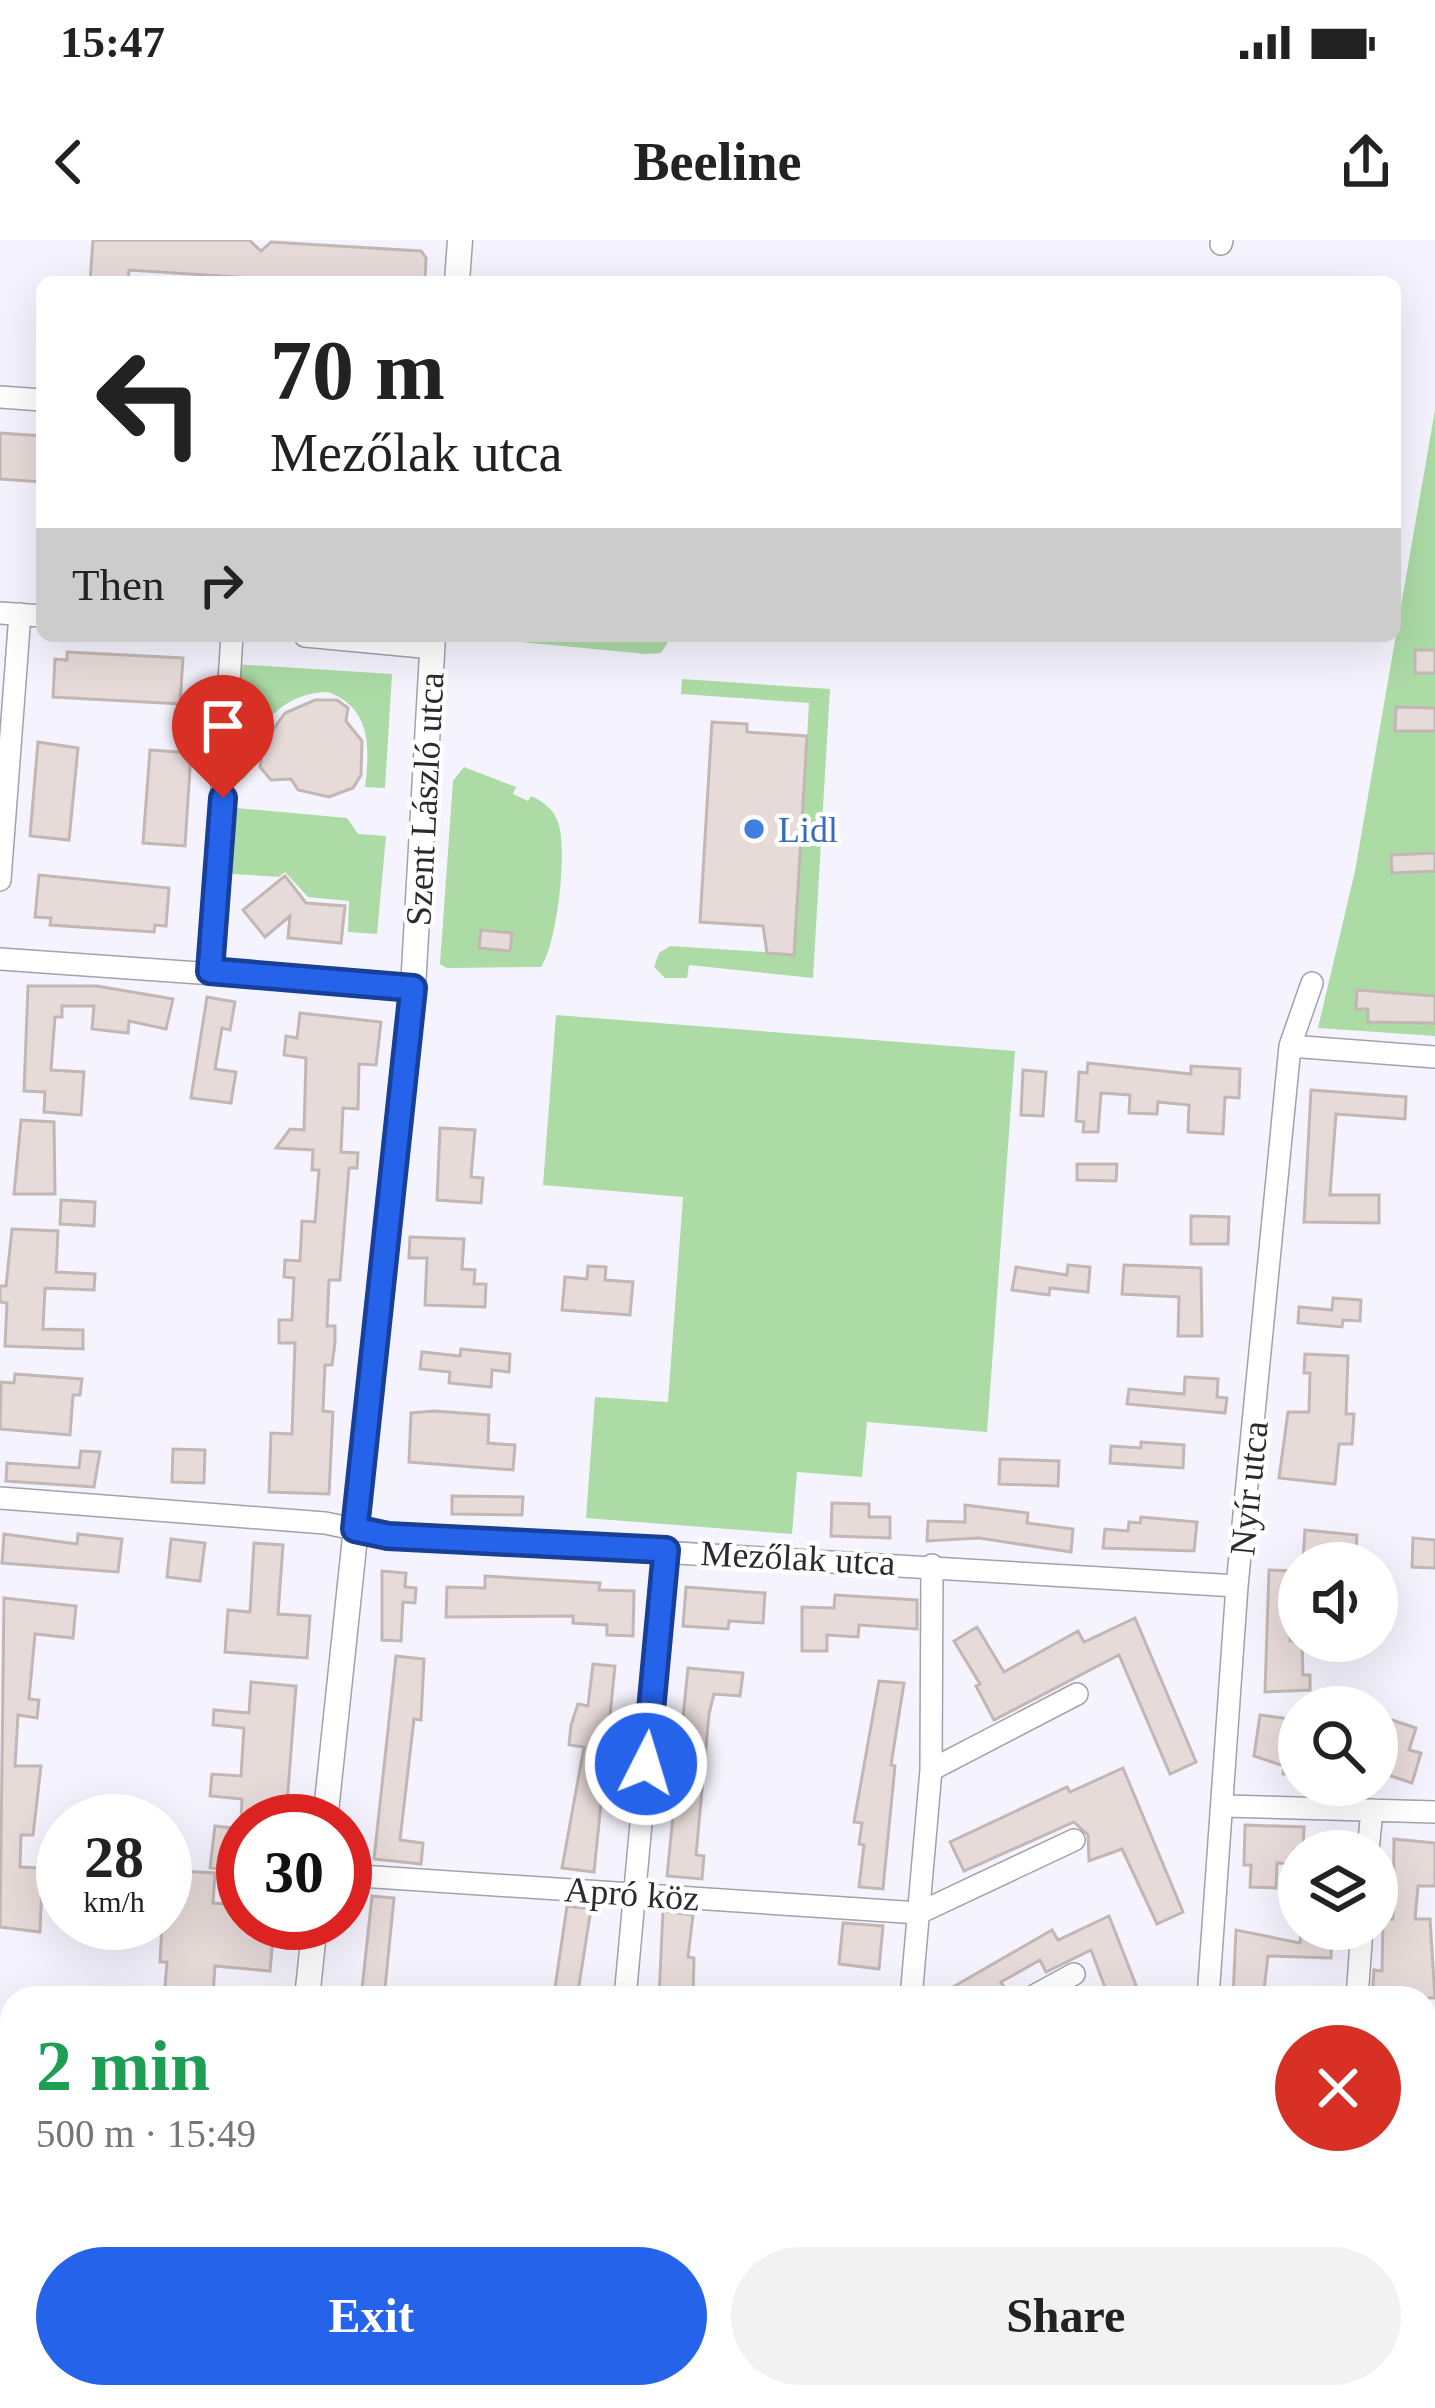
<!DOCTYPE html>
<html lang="en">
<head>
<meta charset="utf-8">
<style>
  body { margin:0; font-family:Georgia,serif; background:#f2f2f2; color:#222; height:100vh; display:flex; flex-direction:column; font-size:45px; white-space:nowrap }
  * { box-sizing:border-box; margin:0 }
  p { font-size:39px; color:#767676 }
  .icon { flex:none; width:66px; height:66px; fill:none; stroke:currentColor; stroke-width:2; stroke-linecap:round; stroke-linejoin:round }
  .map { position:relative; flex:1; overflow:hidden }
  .panel { position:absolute; left:0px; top:1746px; width:1437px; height:423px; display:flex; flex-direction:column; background:#fff; border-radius:36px 36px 0 0; box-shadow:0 12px 48px #0002 }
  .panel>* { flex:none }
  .guide { position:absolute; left:36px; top:36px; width:1365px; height:366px; border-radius:18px; box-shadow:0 12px 48px #0002; background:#fff; color:#222; overflow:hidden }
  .fabs { position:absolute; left:1278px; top:1302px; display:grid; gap:24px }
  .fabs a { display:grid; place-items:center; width:120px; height:120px; border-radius:50%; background:#fff; box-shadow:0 12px 48px #0002; font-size:60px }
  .speed { position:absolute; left:36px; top:1554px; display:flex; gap:24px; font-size:60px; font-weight:700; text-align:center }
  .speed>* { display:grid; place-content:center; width:156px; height:156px; border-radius:50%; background:#fff; box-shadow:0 12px 48px #0002; line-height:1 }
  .speed small { font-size:30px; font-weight:400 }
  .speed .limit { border:18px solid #d22; background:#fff; color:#111 }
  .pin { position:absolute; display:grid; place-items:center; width:102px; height:102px; color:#fff; margin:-123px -51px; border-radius:50% 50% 50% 0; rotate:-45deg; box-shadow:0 0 12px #0007 }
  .pin .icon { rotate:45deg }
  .me { position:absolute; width:132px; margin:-66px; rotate:5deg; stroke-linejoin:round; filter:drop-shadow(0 0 9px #0008) }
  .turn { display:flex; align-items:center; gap:42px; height:252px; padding:0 36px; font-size:54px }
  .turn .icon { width:156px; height:156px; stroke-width:2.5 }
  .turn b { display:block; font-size:84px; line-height:102px }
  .then { display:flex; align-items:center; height:114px; padding:0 36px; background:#0003; gap:24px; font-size:45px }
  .round { display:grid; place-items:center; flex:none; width:126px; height:126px; border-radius:63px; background:#f2f2f2 }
  .overview { display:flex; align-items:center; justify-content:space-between; height:204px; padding:0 36px }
  h1 { font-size:72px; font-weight:700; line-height:90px; color:#1e9e55 }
  .action { display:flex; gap:24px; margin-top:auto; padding:24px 36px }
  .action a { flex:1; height:138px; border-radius:72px; background:#2563eb; color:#fff; font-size:48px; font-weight:700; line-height:138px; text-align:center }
  .action a+a { background:#f2f2f2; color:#222 }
  .status { display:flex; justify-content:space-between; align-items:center; height:84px; padding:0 60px; background:#fff; direction:ltr }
  .status svg { height:33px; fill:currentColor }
  header { display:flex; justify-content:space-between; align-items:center; height:156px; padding:0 36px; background:#fff; font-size:54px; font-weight:700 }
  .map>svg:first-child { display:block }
  .green { fill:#acdba6 }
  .building { fill:#e7dbd9; stroke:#c2b7b4; stroke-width:3 }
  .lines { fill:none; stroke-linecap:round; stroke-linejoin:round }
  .minor-casing { stroke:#a3a1aa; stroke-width:24 }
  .tertiary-casing { stroke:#a3a1aa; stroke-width:27 }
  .minor { stroke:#fff; stroke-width:21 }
  .tertiary { stroke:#fff; stroke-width:24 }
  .route-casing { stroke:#184099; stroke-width:30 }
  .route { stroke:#2563eb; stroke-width:21 }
  .shop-dot { fill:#3f7fe0; stroke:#fff; stroke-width:4.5 }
  .labels { text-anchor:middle; stroke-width:9; stroke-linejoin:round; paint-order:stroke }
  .street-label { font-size:36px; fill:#2b2a2e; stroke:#fff }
  .shop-label { font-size:36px; fill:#366cbe; stroke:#fff; text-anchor:start }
</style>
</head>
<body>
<div class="status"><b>15:47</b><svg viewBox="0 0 49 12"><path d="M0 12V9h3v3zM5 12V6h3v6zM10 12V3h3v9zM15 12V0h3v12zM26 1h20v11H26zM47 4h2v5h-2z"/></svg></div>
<header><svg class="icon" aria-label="back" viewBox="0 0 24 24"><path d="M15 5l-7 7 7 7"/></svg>Beeline<svg class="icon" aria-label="share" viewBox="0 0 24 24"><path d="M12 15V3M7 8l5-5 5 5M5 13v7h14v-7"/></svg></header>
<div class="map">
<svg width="1435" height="2168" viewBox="0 0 1435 2168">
  <rect width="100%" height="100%" fill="#f5f3fd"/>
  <path class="green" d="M1435,170V796L1318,788L1355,631Z
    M458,396H672L661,413L646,414Z
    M234,424L392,434L385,548L365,547C370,506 371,468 328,452C295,452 264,473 255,505C251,520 254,529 242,540H227Z
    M682,439L830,449L813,738L689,725L687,738H665L654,727L659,713L670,706L794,714L809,463L681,454Z
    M464,527L516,547L513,554L528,561L531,556C543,561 554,570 558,582C568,610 557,704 541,727L447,728L440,724L453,541Z
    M225,567L347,578L358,594L386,596L377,694L348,692L349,661L308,657L285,632L279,637L220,633Z
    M556,775L1015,811L987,1192L867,1182L862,1237L797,1232L792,1294L586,1278L595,1157L668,1162L683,957L543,945Z"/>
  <path class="building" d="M93,0H249L261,11L271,2L421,11L426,18L425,42H316L129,30L128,42H90Z
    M0,193L42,196V242L0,239Z
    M1415,410H1435V433H1415Z
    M67,412L183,418L180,464L53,457L55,419L67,420Z
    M315,460H337L348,468L346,481L362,501L361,535L353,548L329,557L298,550L291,539L271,540L260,527L264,502L285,473Z
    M1396,467L1435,468V491H1395Z
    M712,482L747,484V492L807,496L794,715L767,713L763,686L700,682Z
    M38,502L78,508L69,600L30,596Z
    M150,510L191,513L185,606L143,603Z
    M1435,613V631L1392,633L1391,615Z
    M39,635L169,648L166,686L155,685L154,692L50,685L51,678L35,677Z
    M285,636L306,663L345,666L341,703L288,698L290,676L265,697L243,670Z
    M481,690L512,693L510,711L479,708Z
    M28,746H97L173,759L166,789L129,781L128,793L92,789L94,766H62V777H55L51,830L84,832L81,875L44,872L45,852L24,851Z
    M1357,750L1435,756V783L1368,782V769H1356Z
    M207,757L235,762L230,790L222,788L215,829L236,832L231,863L191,858Z
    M300,773L381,782L376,825L359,824L358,869L343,868L341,912L358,913L357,928H349L340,1040H329L327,1086H335V1103L332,1125H325L323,1171L333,1172L329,1254L269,1252L271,1193L292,1194L295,1103H279V1080H292L294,1038L284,1037L285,1020L300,1021L302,981L315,982L319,930H312L313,910L276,908L290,889L304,890L306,818L284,815L286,796L297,798Z
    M1088,823L1191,834V826L1240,829L1239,858L1225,857L1223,894L1188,892L1189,865L1158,862L1157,874L1129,873L1130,855L1101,853L1098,892H1083L1084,882L1076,881L1079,832L1087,833Z
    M1023,830L1046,832L1043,876L1021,875Z
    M1311,850L1406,857L1405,879L1336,874L1330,955H1379V983L1304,982Z
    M21,880L54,882L55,954H14Z
    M440,888L475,890L471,937L483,938L481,963L437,960Z
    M1077,924H1117L1116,941L1077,940Z
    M61,960L95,962L94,986L60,984Z
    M1191,976L1229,977L1228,1004H1191Z
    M12,989L58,991L56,1032L95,1034L94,1050L45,1048L43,1089L83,1090V1109L5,1106L7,1063L0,1062V1046H6Z
    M410,997L464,999L462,1029L475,1030L474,1044H486L485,1067L425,1065L427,1018H409Z
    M1068,1025L1090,1027L1088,1052L1050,1048L1049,1055L1012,1050L1016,1027L1067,1035Z
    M1124,1025L1201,1028L1202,1096H1178L1179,1057L1122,1054Z
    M588,1026L606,1027L605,1040L633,1042L630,1075L562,1070L565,1037L587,1039Z
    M1333,1058L1361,1060L1360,1081L1343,1080L1342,1087L1298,1083L1299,1067L1332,1070Z
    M461,1109L510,1114L509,1132L492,1130L491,1147L449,1143L450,1132L420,1129L422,1112L460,1116Z
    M1305,1114L1348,1116L1346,1174H1354L1352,1204H1339L1335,1244L1279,1238L1288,1172H1309L1310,1133H1304Z
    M15,1134L82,1139L80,1155H73L70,1195L0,1189L1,1142L14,1143Z
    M1185,1137L1218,1139L1217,1157L1227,1158L1225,1173L1127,1164L1129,1149L1184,1154Z
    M434,1171L489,1175L488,1203L515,1205L513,1230L409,1222L411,1173Z
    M1141,1202L1184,1205L1183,1228L1110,1223L1111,1206L1141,1208Z
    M173,1209L205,1210L204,1243L172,1242Z
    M81,1211L100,1212L94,1247L6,1241L7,1223L79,1228Z
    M1000,1219L1059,1221L1058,1246L999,1244Z
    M452,1256L523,1257L522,1275L452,1274Z
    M832,1263L869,1264V1277H890V1298L831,1296Z
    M965,1265L1028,1273L1027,1283L1073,1289L1071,1312L979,1298L927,1301L928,1281L965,1282Z
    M1141,1277L1197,1282L1194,1311L1103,1308L1105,1289L1128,1291L1129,1282L1140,1283Z
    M1305,1290L1357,1295L1355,1323L1303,1319Z
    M4,1294L77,1304L78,1294L122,1299L118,1332L2,1323Z
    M1413,1298L1435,1300V1328L1412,1327Z
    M171,1299L205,1303L200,1341L167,1337Z
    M254,1303L283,1305L278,1374L310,1376L307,1418L225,1412L228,1370L250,1372Z
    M1269,1330L1294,1331L1290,1401H1302L1303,1435H1310V1450L1265,1452Z
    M382,1331L406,1333L405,1347L416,1348L415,1363L403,1362L401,1401L382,1400Z
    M485,1336L600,1343L599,1350L634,1351L633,1396L607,1395V1385L573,1383V1376L446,1377L447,1347L485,1348Z
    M686,1347L765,1353L763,1383L729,1381L728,1389L683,1386Z
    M835,1355L917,1360V1389L859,1385L858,1397L827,1395V1411H802V1367L834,1368Z
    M4,1358L76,1366L73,1398L35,1394L29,1459L39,1460L37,1478L18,1475L15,1526H41L33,1595H21L20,1627L63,1629V1644L42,1643L40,1692L0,1687Z
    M1135,1378L1196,1522L1170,1534L1119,1415L994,1480L976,1446L980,1444L954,1401L977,1387L1004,1432L1078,1391L1084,1402Z
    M396,1416L424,1419L421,1480L414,1479L400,1600L423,1603L421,1624L374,1619Z
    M593,1424L615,1426L594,1632L562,1628L584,1507L569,1505L571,1485L578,1464L588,1466Z
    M688,1428L743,1433L740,1456L714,1454L709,1474L696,1615L704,1616L702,1639L667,1636Z
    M879,1441L904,1443L891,1525L895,1526L883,1649L859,1647L864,1605L859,1604L862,1583L854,1582Z
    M251,1442L296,1446L287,1564L292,1565L291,1581H241L242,1559L210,1556L212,1534L241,1536L244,1488L213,1485L214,1470L249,1473Z
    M1260,1475L1290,1479L1289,1491L1299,1492V1536L1283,1534L1284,1526L1254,1516Z
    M1377,1475L1416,1488L1409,1510L1421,1513L1412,1543L1388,1535L1391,1526L1377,1522Z
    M1123,1528L1183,1672L1157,1684L1122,1609L1089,1621L1088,1595L1074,1582L964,1631L950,1602L1067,1547L1070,1552Z
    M1245,1585L1304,1587L1303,1609H1295L1294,1624L1277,1623L1276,1648L1250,1647L1251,1625H1244Z
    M215,1586L243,1589V1631L210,1628Z
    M1394,1599L1435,1603V1646H1418L1415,1679H1430L1435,1758H1372L1374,1730L1382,1731L1383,1679H1393Z
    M165,1630L215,1633L213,1663L243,1665V1683H287L286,1699L273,1698L270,1731L215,1726L213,1754L164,1758L167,1722H160Z
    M372,1656L394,1658L384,1758H361Z
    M567,1666L591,1669L577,1758H560L561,1748H555Z
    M663,1671L693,1675L688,1717L694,1718L693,1758H659Z
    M1109,1676L1141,1758H1109L1091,1710L1046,1732L1040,1720L1001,1742L1010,1758H934L1052,1690L1058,1700Z
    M843,1683L883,1686L879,1729L839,1724Z
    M1301,1689H1332L1331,1718L1268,1716L1263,1758H1233L1236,1690L1300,1703Z"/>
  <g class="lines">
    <defs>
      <path id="minor" d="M1221,4L1222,0
        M0,157L42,160
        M0,373L42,376
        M305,396L433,408
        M0,640L20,374
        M0,719L413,748
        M210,731L232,396
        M1290,806L1435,817
        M0,1258L325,1283L388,1296L1237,1346
        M931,1530L1077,1454
        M1225,1566L1435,1572
        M1368,1611L1372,1570
        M345,1635L919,1673L1074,1600
        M625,1758L666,1310
        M911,1758L931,1530L932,1325
        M1030,1758L1074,1734
        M1208,1758L1237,1346L1290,806L1312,743
        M1357,1758L1362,1689
        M1170,2168L1171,2157
        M1324,2168L1325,2157"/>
      <path id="tertiary" d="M457,42L460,0
        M325,1581L413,748L433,396
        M307,1758L315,1683
        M263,2168L264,2157"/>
    </defs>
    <use href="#minor" class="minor-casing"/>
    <use href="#tertiary" class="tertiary-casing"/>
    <use href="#minor" class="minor"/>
    <use href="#tertiary" class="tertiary"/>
  </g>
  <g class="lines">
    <defs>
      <path id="route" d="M223,558L210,731L413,748L355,1289L388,1296L666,1310L646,1524"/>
    </defs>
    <use href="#route" class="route-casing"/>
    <use href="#route" class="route"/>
  </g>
  <circle class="shop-dot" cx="754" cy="589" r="12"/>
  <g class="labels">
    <g class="street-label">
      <text transform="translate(424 559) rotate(-87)" y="13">Szent László utca</text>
      <text transform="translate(1248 1248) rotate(-84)" y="13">Nyír utca</text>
      <text transform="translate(798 1317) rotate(3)" y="13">Mezőlak utca</text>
      <text transform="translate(632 1653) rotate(4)" y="13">Apró köz</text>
    </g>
    <g class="shop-label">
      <text x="778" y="602">Lidl</text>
    </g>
  </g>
</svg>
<div class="fabs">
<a><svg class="icon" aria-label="sound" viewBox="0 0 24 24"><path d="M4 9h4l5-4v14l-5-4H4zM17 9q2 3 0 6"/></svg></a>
<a><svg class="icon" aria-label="search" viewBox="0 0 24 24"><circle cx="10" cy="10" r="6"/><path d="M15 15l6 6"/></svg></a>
<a><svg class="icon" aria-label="layers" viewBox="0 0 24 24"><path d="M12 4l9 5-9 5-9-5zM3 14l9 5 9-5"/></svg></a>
</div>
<div class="speed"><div>28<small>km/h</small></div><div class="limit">30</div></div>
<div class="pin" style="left:223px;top:558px;background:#d93025"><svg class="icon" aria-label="arrive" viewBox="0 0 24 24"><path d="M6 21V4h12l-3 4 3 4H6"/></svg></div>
<svg class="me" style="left:646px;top:1524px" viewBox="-20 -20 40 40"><circle r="17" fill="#2563eb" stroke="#fff" stroke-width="3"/><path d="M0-11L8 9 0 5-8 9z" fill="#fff"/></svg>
<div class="guide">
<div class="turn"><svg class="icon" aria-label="left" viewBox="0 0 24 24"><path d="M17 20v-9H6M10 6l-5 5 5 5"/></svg><div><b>70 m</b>Mezőlak utca</div></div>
<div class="then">Then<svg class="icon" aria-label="right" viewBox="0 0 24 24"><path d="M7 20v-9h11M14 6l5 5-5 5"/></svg></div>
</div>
<section class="panel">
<div class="overview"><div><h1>2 min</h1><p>500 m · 15:49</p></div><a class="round" style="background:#d93025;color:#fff"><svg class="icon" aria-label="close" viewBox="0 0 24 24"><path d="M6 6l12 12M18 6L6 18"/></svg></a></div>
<div class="action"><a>Exit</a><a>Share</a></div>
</section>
</div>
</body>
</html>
